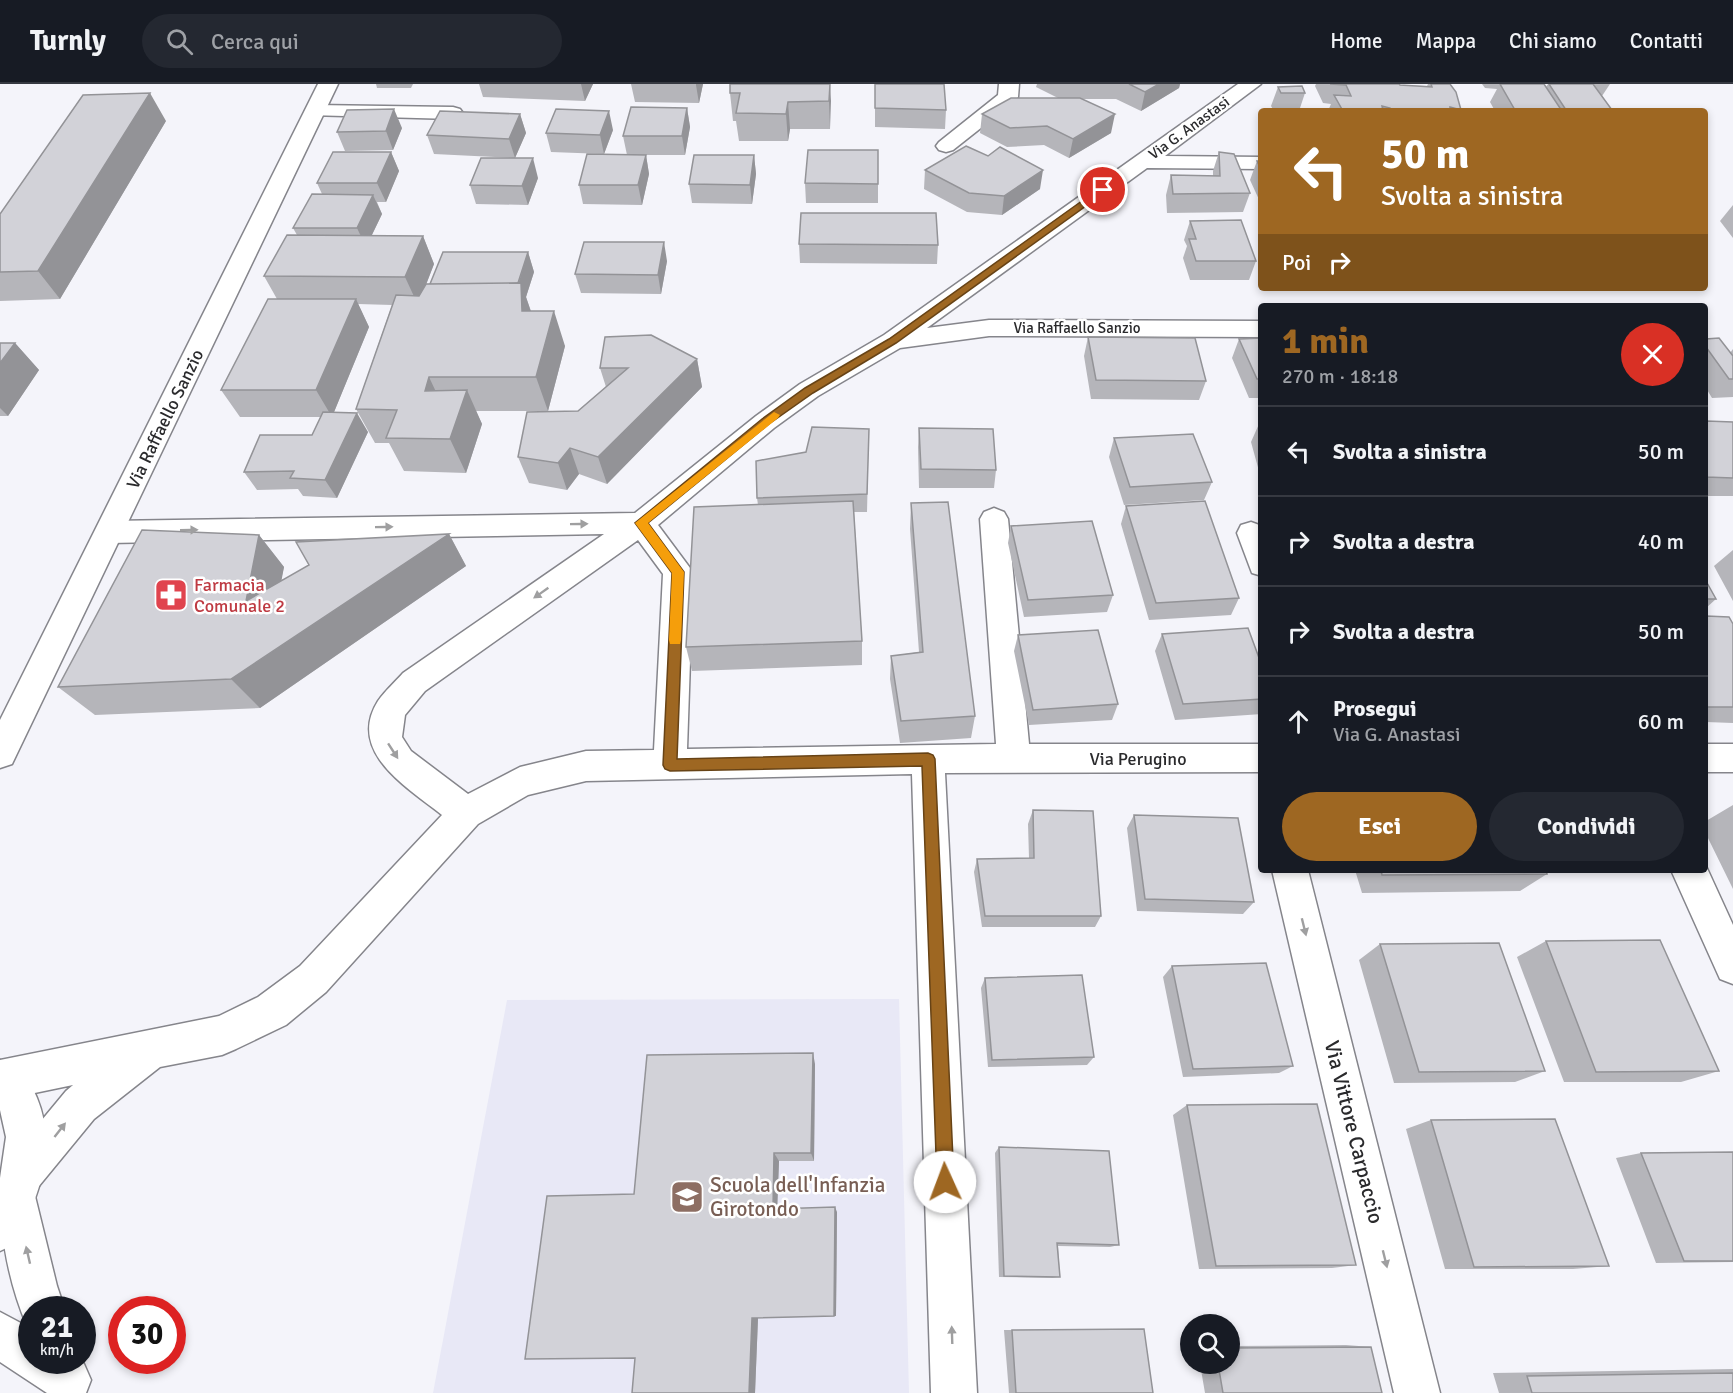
<!DOCTYPE html>
<html lang="it">
<head>
<meta charset="utf-8">
<style>
  body { margin:0; font-family:Signika,sans-serif; background:#242831; color:#f1f3f6; height:100vh; display:flex; flex-direction:column; font-size:22px; white-space:nowrap }
  * { box-sizing:border-box; margin:0 }
  p { font-size:20px; color:#9ea1a6 }
  .icon { flex:none; width:33px; height:33px; fill:none; stroke:currentColor; stroke-width:2; stroke-linecap:round; stroke-linejoin:round }
  .map { position:relative; flex:1; overflow:hidden }
  .details { position:absolute; left:1258px; top:219px; width:450px; height:570px; display:flex; flex-direction:column; background:#171b24; border-radius:6px; box-shadow:0 3px 9px #0003 }
  .details>* { flex:none }
  .guide { position:absolute; left:1258px; top:24px; width:450px; height:183px; border-radius:6px; box-shadow:0 3px 9px #0003; background:#9e6722; color:#fff; overflow:hidden }
  .fabs { position:absolute; left:1180px; top:1230px; display:grid; gap:12px }
  .fabs a { display:grid; place-items:center; width:60px; height:60px; border-radius:50%; background:#171b24; box-shadow:0 3px 9px #0003; font-size:30px }
  .speed { position:absolute; left:18px; top:1212px; display:flex; gap:12px; font-size:30px; font-weight:700; text-align:center }
  .speed>* { display:grid; place-content:center; width:78px; height:78px; border-radius:50%; background:#171b24; box-shadow:0 3px 9px #0003; line-height:1 }
  .speed small { font-size:15px; font-weight:400 }
  .speed .limit { border:9px solid #d22; background:#fff; color:#111 }
  .pin { position:absolute; display:grid; place-items:center; width:51px; height:51px; color:#fff; margin:-26px; border:3px solid #fff; border-radius:50%; box-shadow:0 2px 6px #0007 }
  .me { position:absolute; width:66px; margin:-33px; rotate:358deg; stroke-linejoin:round; filter:drop-shadow(0 0 4px #0008) }
  .turn { display:flex; align-items:center; gap:21px; height:126px; padding:0 24px; font-size:27px }
  .turn .icon { width:78px; height:78px; stroke-width:2.5 }
  .turn b { display:block; font-size:42px; line-height:51px }
  .then { display:flex; align-items:center; height:57px; padding:0 24px; background:#0003; gap:12px; font-size:22px }
  .round { display:grid; place-items:center; flex:none; width:63px; height:63px; border-radius:32px; background:#242831 }
  .overview { display:flex; align-items:center; justify-content:space-between; height:102px; padding:0 24px }
  h1 { font-size:36px; font-weight:700; line-height:45px; color:#9e6722 }
  .action { display:flex; gap:12px; margin-top:auto; padding:12px 24px }
  .action a { flex:1; height:69px; border-radius:36px; background:#9e6722; color:#fff; font-size:24px; font-weight:700; line-height:69px; text-align:center }
  .action a+a { background:#242831; color:#f1f3f6 }
  ul { padding:0; list-style:none }
  li { display:flex; align-items:center; gap:18px; height:90px; padding:0 24px; border-top:2px solid #363941 }
  li div { flex:1 }
  li b { display:block; font-size:22px }
  li em { font-style:normal }
  header { display:flex; align-items:center; gap:36px; box-sizing:border-box; height:84px; padding:0 30px; background:#171b24; border-bottom:2px solid #363941 }
  header strong { font-size:28px }
  nav { display:flex; gap:33px; margin-inline-start:auto; font-size:21px }
  .search { width:420px; height:54px; background:#242831; display:flex; align-items:center; gap:15px; box-sizing:border-box; padding:0 21px; border-radius:33px; color:#9ea1a6; font-size:22px }
  .map>svg:first-child { display:block }
  .built { fill:#e8e8f6 }
  .lines { fill:none; stroke-linecap:round; stroke-linejoin:round }
  .minor-casing { stroke:#85858b; stroke-width:3 }
  .major-casing { stroke:#85858b; stroke-width:3 }
  .minor { fill:#fff; fill-rule:evenodd }
  .major { fill:#fff; fill-rule:evenodd }
  .wall { fill:#b5b5ba }
  .shaded-wall { fill:#939397 }
  .building { fill:#d2d2d8; stroke:#939397; stroke-width:1.5 }
  .oneway { fill:#9f9fa0 }
  .route { fill:#9e6722; stroke:#674316; stroke-width:1.5 }
  .slow { fill:#f59e0b }
  .labels { text-anchor:middle; stroke-width:5; stroke-linejoin:round; paint-order:stroke }
  .far-street-label { font-size:15px; fill:#2a2a2c; stroke:#fff }
  .street-label { font-size:18px; fill:#2a2a2c; stroke:#fff }
  .health-label { font-size:18px; fill:#be3a42; stroke:#fff; text-anchor:start }
  .near-street-label { font-size:21px; fill:#2a2a2c; stroke:#fff }
  .near-education-label { font-size:21px; fill:#785e54; stroke:#fff; text-anchor:start }
</style>
</head>
<body>
<header>
<strong>Turnly</strong>
<div class="search"><svg class="icon" aria-label="search" viewBox="0 0 24 24"><circle cx="10" cy="10" r="6"/><path d="M15 15l6 6"/></svg>Cerca qui</div>
<nav><a>Home</a><a>Mappa</a><a>Chi siamo</a><a>Contatti</a></nav>
</header>
<div class="map">
<svg width="1733" height="1309" viewBox="0 0 1733 1309">
  <rect width="100%" height="100%" fill="#f4f4fa"/>
  <path class="built" d="M899,915L909,1309H433L507,916Z"/>
  <g class="lines">
    <defs>
      <path id="minor" d="M999,0H1019L1018,13L1015,17L953,66L946,68L939,66L936,62L939,58L998,11Z
        M1238,0H1261L1165,72L1262,73V85L1147,84L927,244L989,236L1262,237V253L989,252L900,264L818,312L774,344L658,441L693,488L687,665L996,660L980,435L984,428L994,424L1004,428L1008,435L1029,660H1262V688L945,689L977,1309H931L912,690L586,697L528,711L478,740L326,908L286,941L236,965L222,971L160,983L94,1035L34,1108L57,1202L65,1226H32V1244L27,1242C8,1197 0,1151 0,1102L5,1098L2,1092L8,1077L66,1007L73,1001L1,1016L0,976L219,932L258,913L300,882L442,731C408,704 346,668 378,617C385,607 395,598 403,589L604,450L109,459L99,456L95,448L99,440L109,437L635,429L756,332L800,300L884,251ZM638,456L663,490L654,666L586,667L520,683L468,710L411,667L402,653L405,631L425,607Z
        M315,21L453,23L460,25L463,29L460,33L453,35L308,31L305,27L308,23Z
        M1251,438L1262,442V492L1252,489L1237,449L1241,441Z
        M1706,660H1733V688H1706Z
        M1706,782L1733,841V900L1720,895L1671,786H1706Z
        M1272,786H1308L1440,1309H1394Z
        M0,1228L32,1245V1276H80L84,1280L91,1296L86,1309H47L0,1278Z"/>
      <path id="major" d="M318,0H338L12,680L0,684V636Z
        M0,976C18,983 30,996 37,1014C58,1065 38,1114 15,1160L0,1167V1094L6,1053L0,1026Z"/>
    </defs>
    <use href="#minor" class="minor-casing"/>
    <use href="#major" class="major-casing"/>
    <use href="#minor" class="minor"/>
    <use href="#major" class="major"/>
  </g>
  <path class="wall" d="M376,0H413L411,4H377Z
    M479,0H593L585,17L483,13Z
    M631,0H703L699,19L635,18Z
    M730,0H830V45H790L788,57H739L736,37H733L730,9Z
    M875,0L946,26L945,45L875,43Z
    M1037,0H1180L1179,4L1141,27L1116,15H1082L1111,49L1069,74L1044,61L1007,63L980,49L982,30L1058,14L1036,3Z
    M1316,0H1399L1400,1L1427,2L1428,0H1422H1463H1450L1461,26L1460,27H1328L1331,20L1323,19L1315,2Z
    M1482,0H1544L1546,3L1548,0H1610L1602,12L1612,26L1495,27L1490,18L1497,5L1485,4Z
    M1278,3L1305,9L1299,27H1274L1271,22Z
    M687,24L690,43L685,71H646L649,90L642,121L583,120L579,101L627,71L623,52Z
    M520,30L526,49L515,74L434,70L427,51Z
    M166,37L60,215L0,217V130Z
    M402,44L393,66L345,67L337,48Z
    M613,46L604,70L551,68L546,49Z
    M878,66V119H806L805,99Z
    M391,68L399,87L386,118H377L382,130L372,151L423,152L434,180L426,201L528,168L534,188L526,213L531,227L565,262L548,327H476L482,340L466,389L404,387L389,359H375L356,325L392,221L358,220L369,243L334,328L368,348L337,414L303,412L298,405L257,406L244,388L312,351L321,333H240L221,306L277,215L264,192L297,151L293,144L322,110L317,99Z
    M1219,68L1250,109L1243,128L1167,129L1166,111L1171,91L1213,92V87Z
    M754,71L756,90L752,120L692,119L689,100Z
    M1257,77H1262V122L1250,96Z
    M925,86L1040,105L1002,131L967,128L924,105Z
    M538,94L528,121L476,120L470,101Z
    M1733,121V154L1720,137Z
    M1190,137L1256,177L1249,196H1190L1183,174L1187,162L1184,156Z
    M799,160L938,161L937,180L800,179Z
    M667,177L661,210L581,209L575,190Z
    M1088,253L1206,297L1199,316L1091,315L1084,272Z
    M1262,254V314H1249L1232,274L1239,255Z
    M1706,255L1730,269L1733,265V313L1712,314L1706,304Z
    M0,259H15L39,286L8,332H0Z
    M697,275L702,303L607,400L579,390L567,406L529,399L518,373L578,327L606,303L600,284Z
    M1706,337L1733,338V412H1706Z
    M1259,340H1262V398L1251,358Z
    M919,344L996,386L994,404H919L918,363Z
    M869,345L867,428H854L862,557V581L692,587L686,563L758,421L757,414L806,368Z
    M1114,354L1212,398L1204,416L1124,421L1109,373Z
    M911,419L975,632L971,654L900,659L890,595L891,572L919,568L910,445Z
    M1126,422L1239,514L1231,531L1149,536L1121,440Z
    M1011,442L1113,511L1107,528L1024,533L1008,459Z
    M449,450L466,482L260,624L95,631L58,603L259,451L284,483L281,496Z
    M1733,466V517L1714,482Z
    M1706,497L1716,515L1706,524Z
    M1706,532L1733,540V639L1706,638Z
    M1162,550L1262,582V630L1175,636L1155,567Z
    M1018,551L1118,620L1112,636L1029,641L1014,567Z
    M1733,721V805L1706,750V737Z
    M1033,726L1101,832L1095,843H982L974,788L977,775L1029,774L1028,740Z
    M1134,731L1254,818L1243,830L1137,827L1127,744Z
    M1355,786H1546L1547,790L1520,807L1362,809Z
    M1546,857L1719,987L1681,998H1564L1517,873Z
    M1380,860L1545,987L1515,998L1394,999L1359,876Z
    M1172,882L1293,982L1279,989L1183,993L1163,893Z
    M985,894L1094,973L1087,981L988,983L981,904Z
    M815,980L814,1077H779L777,1125L837,1128L836,1232L758,1234L755,1309H632L635,1274Z
    M1187,1021L1356,1181L1332,1184L1199,1185L1173,1031Z
    M1431,1036L1609,1182L1573,1185H1445L1406,1045Z
    M999,1063L1119,1161L1110,1163L1058,1162L1060,1193L1053,1194L999,1193L995,1069Z
    M1733,1068V1178L1656,1179L1616,1074L1641,1069Z
    M1130,1245H1144L1153,1309H1009L1004,1246Z
    M1346,1261L1371,1263L1382,1309H1205L1200,1280H1230V1262Z
    M1733,1285V1309H1499L1493,1289Z"/>
  <path class="shaded-wall" d="M581,0H593L585,17Z
    M696,0H703L699,19L696,1Z
    M830,0L831,17L830,45L829,17Z
    M1159,0H1180L1179,4L1141,27L1145,8Z
    M150,9L166,37L60,215L38,187Z
    M788,18L790,45L788,57L786,30Z
    M687,24L690,43L685,71L682,52Z
    M394,25L402,44L393,66L386,47Z
    M609,27L613,46L604,70L600,51Z
    M520,30L526,49L515,74L509,55Z
    M1115,30L1111,49L1069,74L1073,55Z
    M391,68L399,87L386,118L377,99Z
    M646,71L649,90L642,121L638,101Z
    M754,71L756,90L752,120L750,101Z
    M533,74L538,94L528,121L522,102Z
    M1043,86L1040,105L1002,131L1004,112Z
    M373,111L382,130L366,163L357,144Z
    M423,152L434,180L418,221L405,193Z
    M664,158L667,177L661,210L658,191Z
    M528,168L534,188L526,213L533,234L522,227L518,201Z
    M356,215L369,243L332,333L316,306Z
    M554,227L565,262L548,327L536,293Z
    M15,259L39,286L8,332L0,324V279Z
    M697,275L702,303L607,400L598,373Z
    M429,293L445,327L425,307Z
    M467,306L482,340L466,389L450,355Z
    M357,329L368,348L337,414L325,396Z
    M570,364L579,390L567,406L558,379Z
    M449,450L466,482L260,624L231,595Z
    M259,451L284,483L272,547L246,517Z
    M813,969L815,980L814,1077L811,1069Z
    M774,1069L779,1077L777,1130L773,1125Z
    M835,1123L837,1128L836,1232H834Z
    M752,1234H758L755,1309H749Z"/>
  <path class="building" d="M730,0H830L829,17L788,18L786,30L736,29L740,9H730Z
    M875,0H944L946,26L875,24Z
    M1129,0H1159L1145,8Z
    M1330,0H1399L1400,1L1432,3L1431,0H1450L1456,8L1461,26L1450,23V27L1390,26V24L1382,22L1383,27H1343L1334,11L1351,12L1346,1Z
    M1500,0H1544L1562,27L1515,26Z
    M1549,0H1593L1612,26H1566Z
    M1302,2L1305,9H1281L1278,3Z
    M150,9L38,187L0,188V130L83,11Z
    M1011,14H1080L1115,30L1073,55L1047,42L1010,44L982,30Z
    M631,23L687,24L682,52H623Z
    M394,25L386,47L337,48L347,26Z
    M556,25L609,27L600,51L546,49Z
    M440,27L520,30L509,55L427,51Z
    M966,62L988,72L1000,63L1043,86L1004,112L969,109L925,86Z
    M808,66H878V100L805,99Z
    M333,68H391L377,99H317Z
    M1219,68L1234,70L1250,109L1173,110L1171,91L1220,92Z
    M587,70L646,71L638,101H579Z
    M694,71H754L750,101L689,100Z
    M481,74H533L522,102L470,101Z
    M1257,77H1262V88Z
    M312,110L373,111L357,144H293Z
    M801,129H936L938,161L799,160Z
    M1241,136L1256,177H1196L1189,155H1196L1190,137Z
    M287,151L423,152L405,193L264,192Z
    M584,158H664L658,191L575,190Z
    M443,168H528L518,199L430,200Z
    M521,199L522,227H554L536,293H429L425,307L467,306L450,355L386,354L397,326L356,325L396,211L419,212L426,200Z
    M268,215H356L316,306H221Z
    M651,251L697,275L598,373L570,364L558,379L518,373L527,328L578,327L628,284H600L605,253Z
    M1088,253L1195,254L1206,297L1096,296Z
    M1262,254V295H1257L1239,255Z
    M1719,254L1733,272V295H1729L1706,263V255Z
    M0,259H15L0,279Z
    M323,328L357,329L325,396L290,394L294,387L244,388L260,351H312Z
    M1706,337L1733,338V394L1706,393Z
    M812,343L869,345L867,410L757,414L756,377L806,368Z
    M919,344L993,345L996,386L921,385Z
    M1193,350L1212,398L1130,403L1114,354Z
    M853,417L862,557L686,563L694,423Z
    M1205,417L1239,514L1156,519L1126,422Z
    M948,418L975,632L901,637L891,572L923,568L911,419Z
    M1092,437L1113,511L1028,516L1011,442Z
    M142,446L259,451L246,517L309,481L296,458L449,450L231,595L58,603Z
    M1706,497L1716,515H1706Z
    M1706,532L1729,533L1733,540V623H1706Z
    M1248,544L1262,582V615L1183,620L1162,550Z
    M1098,546L1118,620L1033,626L1018,551Z
    M1033,726L1093,727L1101,832H985L977,775L1034,774Z
    M1134,731L1238,734L1254,818L1145,815Z
    M1381,786H1546L1547,790L1382,791Z
    M1660,856L1719,987L1596,988L1546,857Z
    M1499,859L1545,987L1419,988L1380,860Z
    M1266,879L1293,982L1193,985L1172,882Z
    M1082,891L1094,973L992,976L985,894Z
    M813,969L811,1069H774L773,1125L835,1123L834,1232L752,1234L749,1309H632L635,1274L525,1275L547,1112L634,1110L647,971Z
    M1317,1020L1356,1181L1216,1182L1187,1021Z
    M1555,1035L1609,1182L1474,1183L1431,1036Z
    M999,1063L1109,1067L1119,1161L1057,1159L1060,1193L1004,1192Z
    M1733,1068V1177H1684L1641,1069Z
    M1144,1245L1153,1309H1016L1012,1246Z
    M1371,1263L1382,1309H1223L1218,1280H1230V1264Z
    M1733,1289V1309H1532L1527,1292Z"/>
  <defs><path id="oneway-solid" d="M-6-.8H1V-3.2L6.5 0L1 3.2V.8H-6Z" transform="scale(1.5)"/></defs>
  <g class="oneway">
    <use href="#oneway-solid" transform="translate(579 440) rotate(-1)"/>
    <use href="#oneway-solid" transform="translate(384 443) rotate(-1)"/>
    <use href="#oneway-solid" transform="translate(189 446) rotate(-1)"/>
    <use href="#oneway-solid" transform="translate(541 509) rotate(145)"/>
    <use href="#oneway-solid" transform="translate(393 667) rotate(57)"/>
    <use href="#oneway-solid" transform="translate(1304 843) rotate(76)"/>
    <use href="#oneway-solid" transform="translate(60 1046) rotate(-52)"/>
    <use href="#oneway-solid" transform="translate(28 1171) rotate(-103)"/>
    <use href="#oneway-solid" transform="translate(1385 1175) rotate(76)"/>
    <use href="#oneway-solid" transform="translate(952 1251) rotate(-92)"/>
  </g>
  <path class="route" d="M1100,104L1108,106L896,259L813,309L769,340L648,439L684,488L677,675L928,669L933,671L935,675L954,1098L952,1104L945,1107L939,1104L937,1098L922,682L670,687L665,685L663,681L672,489L635,439L762,335L805,304L889,255Z"/>
  <path class="slow" d="M774,328L780,331L778,334L648,439L684,488L681,556L680,560H670L669,556L672,489L635,439Z"/>
  <defs>
    <symbol id="pharmacy-square" viewBox="-11 -11 22 22"><rect x="-9" y="-9" width="18" height="18" rx="4" fill="#e0444e" stroke="#fff"/><path d="M-2-6h4v4h4v4h-4v4h-4v-4h-4v-4h4Z" fill="#fff"/></symbol>
    <symbol id="school-square" viewBox="-11 -11 22 22"><rect x="-9" y="-9" width="18" height="18" rx="4" fill="#8d6e63" stroke="#fff"/><path d="M0-5L7-2L0 1L-7-2ZM-4 1L0 2.5L4 1V4Q0 6-4 4Z" fill="#fff"/></symbol>
  </defs>
  <g fill-rule="evenodd">
    <use href="#pharmacy-square" x="152" y="492" width="38" height="38"/>
    <use href="#school-square" x="668" y="1094" width="38" height="38"/>
  </g>
  <g class="labels">
    <g class="far-street-label">
      <text transform="translate(1189 44) rotate(-36)" y="5">Via G. Anastasi</text>
      <text x="1077" y="249">Via Raffaello Sanzio</text>
    </g>
    <g class="street-label">
      <text transform="translate(165 335) rotate(-64)" y="6">Via Raffaello Sanzio</text>
      <text x="1138" y="681">Via Perugino</text>
    </g>
    <g class="health-label">
      <text x="194" y="507">Farmacia<tspan x="194" dy="21">Comunale 2</tspan></text>
    </g>
    <g class="near-street-label">
      <text transform="translate(1354 1048) rotate(76)" y="7">Via Vittore Carpaccio</text>
    </g>
    <g class="near-education-label">
      <text x="710" y="1108">Scuola dell'Infanzia<tspan x="710" dy="24">Girotondo</tspan></text>
    </g>
  </g>
</svg>
<div class="fabs">
<a><svg class="icon" aria-label="search" viewBox="0 0 24 24"><circle cx="10" cy="10" r="6"/><path d="M15 15l6 6"/></svg></a>
</div>
<div class="speed"><div>21<small>km/h</small></div><div class="limit">30</div></div>
<div class="pin" style="left:1103px;top:106px;background:#d93025"><svg class="icon" aria-label="arrive" viewBox="0 0 24 24"><path d="M6 21V4h12l-3 4 3 4H6"/></svg></div>
<svg class="me" style="left:945px;top:1098px" viewBox="-20 -20 40 40"><circle r="19" fill="#fff"/><path d="M0-13L10 11 0 6-10 11z" fill="#9e6722"/></svg>
<div class="guide">
<div class="turn"><svg class="icon" aria-label="left" viewBox="0 0 24 24"><path d="M17 20v-9H6M10 6l-5 5 5 5"/></svg><div><b>50 m</b>Svolta a sinistra</div></div>
<div class="then">Poi<svg class="icon" aria-label="right" viewBox="0 0 24 24"><path d="M7 20v-9h11M14 6l5 5-5 5"/></svg></div>
</div>
<section class="details">
<div class="overview"><div><h1>1 min</h1><p>270 m · 18:18</p></div><a class="round" style="background:#d93025;color:#fff"><svg class="icon" aria-label="close" viewBox="0 0 24 24"><path d="M6 6l12 12M18 6L6 18"/></svg></a></div>
<ul>
<li><svg class="icon" aria-label="left" viewBox="0 0 24 24"><path d="M17 20v-9H6M10 6l-5 5 5 5"/></svg><div><b>Svolta a sinistra</b></div><em>50 m</em></li>
<li><svg class="icon" aria-label="right" viewBox="0 0 24 24"><path d="M7 20v-9h11M14 6l5 5-5 5"/></svg><div><b>Svolta a destra</b></div><em>40 m</em></li>
<li><svg class="icon" aria-label="right" viewBox="0 0 24 24"><path d="M7 20v-9h11M14 6l5 5-5 5"/></svg><div><b>Svolta a destra</b></div><em>50 m</em></li>
<li><svg class="icon" aria-label="ahead" viewBox="0 0 24 24"><path d="M12 20V5M6 11l6-6 6 6"/></svg><div><b>Prosegui</b><p>Via G. Anastasi</p></div><em>60 m</em></li>
</ul>
<div class="action"><a>Esci</a><a>Condividi</a></div>
</section>
</div>
</body>
</html>
